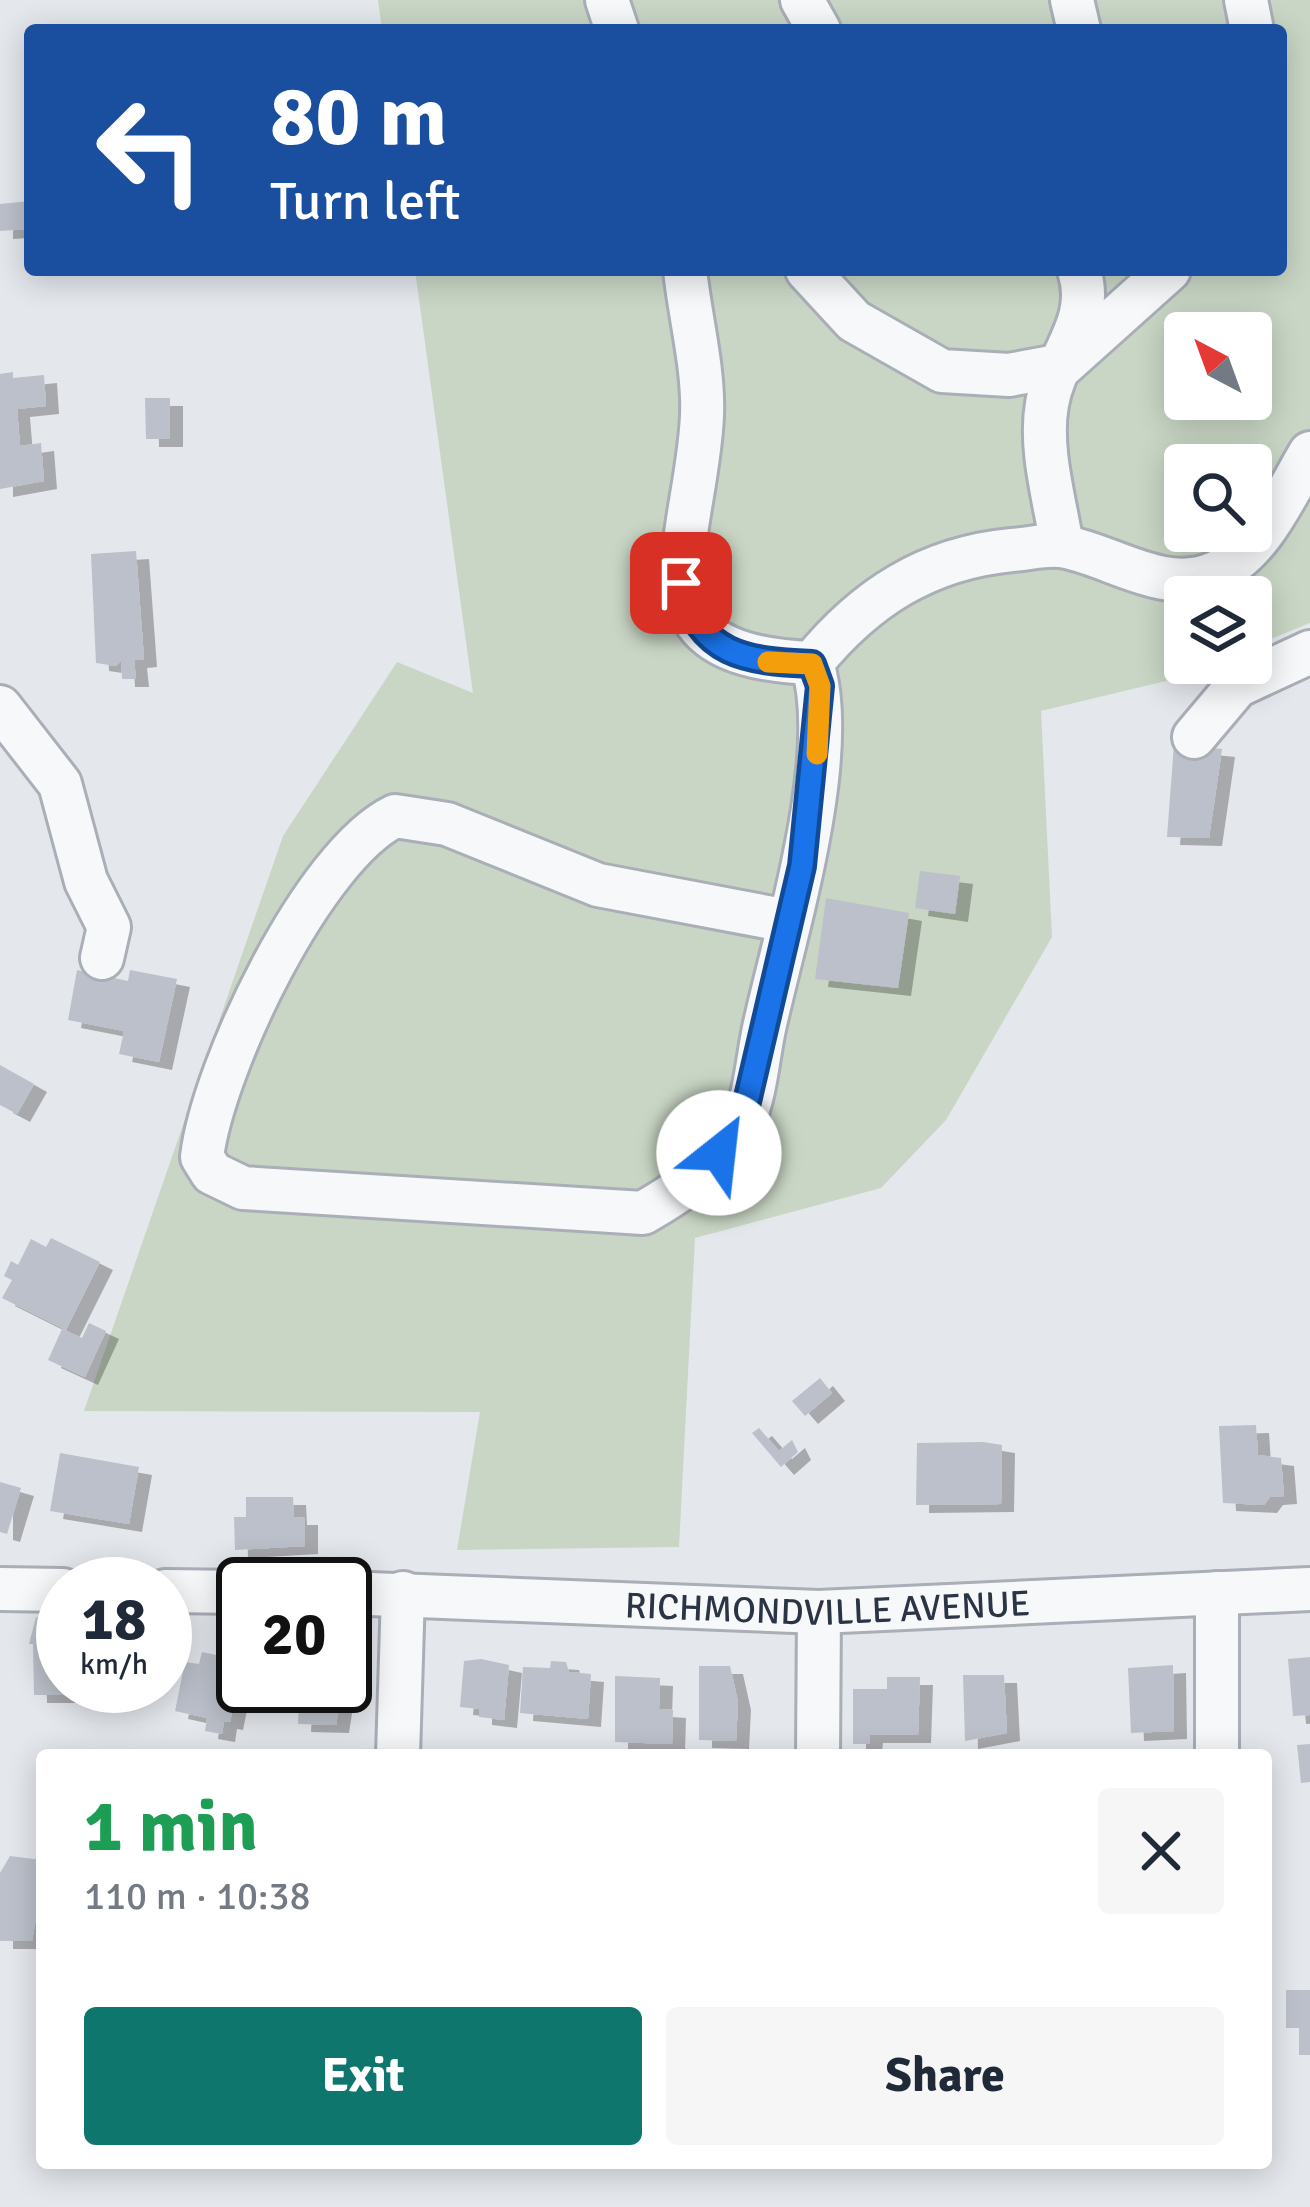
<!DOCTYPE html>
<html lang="en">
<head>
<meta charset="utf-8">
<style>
  body { margin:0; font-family:Signika,sans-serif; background:#f6f6f7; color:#1f2937; height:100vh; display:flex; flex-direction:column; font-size:45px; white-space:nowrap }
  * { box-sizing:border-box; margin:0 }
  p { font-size:39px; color:#747a83 }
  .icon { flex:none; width:66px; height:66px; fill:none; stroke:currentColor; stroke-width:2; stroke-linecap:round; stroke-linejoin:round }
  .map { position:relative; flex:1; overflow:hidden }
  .panel { position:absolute; left:36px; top:1749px; width:1236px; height:420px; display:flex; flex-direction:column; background:#fff; border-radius:12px; box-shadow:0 6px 30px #0003 }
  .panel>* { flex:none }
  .hud { position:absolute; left:24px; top:24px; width:1263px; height:252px; border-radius:12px; box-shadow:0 6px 30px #0003; background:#1a4fa0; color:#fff; overflow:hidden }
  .needle { width:78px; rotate:319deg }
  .buttons { position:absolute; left:1164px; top:312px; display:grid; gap:24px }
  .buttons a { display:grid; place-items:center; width:108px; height:108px; border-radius:12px; background:#fff; box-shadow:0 6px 30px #0003; font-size:60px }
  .speed { position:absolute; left:36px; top:1557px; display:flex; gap:24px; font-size:60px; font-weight:700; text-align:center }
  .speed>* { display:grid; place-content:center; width:156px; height:156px; border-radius:50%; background:#fff; box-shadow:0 6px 30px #0003; line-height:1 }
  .speed small { font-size:30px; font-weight:400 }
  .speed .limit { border:6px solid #111; border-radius:18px; background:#fff; color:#111 }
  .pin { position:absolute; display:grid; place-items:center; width:102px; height:102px; color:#fff; margin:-51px; border-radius:24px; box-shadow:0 6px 18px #0006 }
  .me { position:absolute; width:132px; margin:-66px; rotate:29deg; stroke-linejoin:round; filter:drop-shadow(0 0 9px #0008) }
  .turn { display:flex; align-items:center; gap:42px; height:252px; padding:0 48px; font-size:54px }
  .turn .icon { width:156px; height:156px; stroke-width:2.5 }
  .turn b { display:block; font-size:84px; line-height:102px }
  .round { display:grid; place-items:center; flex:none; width:126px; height:126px; border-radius:12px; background:#f6f6f7 }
  .headline { display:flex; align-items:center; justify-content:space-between; height:204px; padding:0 48px }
  h1 { font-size:72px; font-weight:700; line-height:90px; color:#1e9e55 }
  .cta { display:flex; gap:24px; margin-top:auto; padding:24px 48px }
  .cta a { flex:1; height:138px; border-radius:12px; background:#0f766e; color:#fff; font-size:48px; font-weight:700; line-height:138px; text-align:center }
  .cta a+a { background:#f6f6f7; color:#1f2937 }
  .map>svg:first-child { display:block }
  .green { fill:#c9d6c5; fill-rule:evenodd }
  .building { fill:#bbc0ca; filter:url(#shadow) }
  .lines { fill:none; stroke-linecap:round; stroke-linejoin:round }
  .minor-casing { stroke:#a9aeb7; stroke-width:48 }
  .minor { stroke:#f7f8fa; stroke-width:42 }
  .route-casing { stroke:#114b97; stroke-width:30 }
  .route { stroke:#1a73e8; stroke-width:21 }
  .slow { stroke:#f59e0b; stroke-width:21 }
  .labels { text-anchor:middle; stroke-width:9; stroke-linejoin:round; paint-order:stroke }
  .street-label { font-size:36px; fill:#2b3445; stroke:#f4f6f9 }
</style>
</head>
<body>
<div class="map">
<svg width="1310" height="2207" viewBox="0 0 1310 2207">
  <defs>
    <filter id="shadow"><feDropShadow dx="13" dy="8" stdDeviation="0" flood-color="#0004"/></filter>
  </defs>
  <rect width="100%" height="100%" fill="#e4e7ec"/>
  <path class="green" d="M378,0H1310V623L1251,647V597H1185V663H1213L1174,679L1041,711L1052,937L946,1120L881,1188L695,1238L679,1547L457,1550L480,1412L84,1411L283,836L397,662L473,693L415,270H1281V30H382ZM1185,333H1251V399H1185ZM1185,465H1251V531H1185Z"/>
  <path class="building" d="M30,201V229L0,231V204Z
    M13,372V378L44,375L46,406L17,409L20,446L41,443L44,481L0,489V374Z
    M145,398H170V439H146Z
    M136,551L144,659L134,660L136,679H122L121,661L116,666L96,663L91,554Z
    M1174,744L1222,749L1209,838L1167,837Z
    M920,871L960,876L955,914L915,908Z
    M826,898L909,913L898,988L815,979Z
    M77,970L128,981L130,970L177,979L159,1062L119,1054L124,1031L68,1020Z
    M0,1065L34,1084L17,1114L0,1105Z
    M51,1238L100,1262L66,1330L2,1298L12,1280L4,1276L11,1261L18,1265L31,1239L46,1247Z
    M89,1323L106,1331L85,1377L48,1360L62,1329L82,1338Z
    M820,1378L832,1393L805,1416L792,1401Z
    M1256,1425L1258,1455L1281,1458L1284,1496L1270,1497L1264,1505L1223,1503L1219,1426Z
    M759,1428L779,1451L792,1440L798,1452L781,1467L752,1433Z
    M983,1442L1002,1445L1001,1504L916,1505L917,1443Z
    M60,1453L139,1467L129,1524L50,1511Z
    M0,1482L21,1488L7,1534L0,1532Z
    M246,1497H293L294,1517H305V1546L235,1550L234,1517H246Z
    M36,1617L63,1624V1686H80V1695H34L33,1644H29Z
    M202,1652L226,1657L224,1670L240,1673L230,1722L224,1721L222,1734L205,1731L207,1718L175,1711L185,1662L199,1664Z
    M1310,1657V1715L1293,1716L1288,1659Z
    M481,1659L509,1665L504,1720L479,1717V1709L460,1707L464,1661Z
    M551,1661L566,1662L569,1672L591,1674L588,1719L520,1713L523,1667L550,1668Z
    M1173,1665L1174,1731L1131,1733L1128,1668Z
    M699,1666H730L738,1702L736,1741L699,1740Z
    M963,1675H1004L1007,1733L965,1741Z
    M615,1676L660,1678L659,1709L673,1710L672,1744L615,1742Z
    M887,1677H920L918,1735H870L869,1744H853V1689H887Z
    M286,1686H342L336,1725L298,1724L299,1703L286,1702Z
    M1310,1744V1782L1301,1783L1297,1745Z
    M10,1856L42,1860V1924L35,1923L32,1941H0V1873Z
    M1286,1990H1310V2055H1299V2028H1286Z"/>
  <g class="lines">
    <defs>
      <g id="minor">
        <path d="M607,0L617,30"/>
        <path d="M802,0L819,30"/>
        <path d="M1072,0L1079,30"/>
        <path d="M1246,0L1252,30"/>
        <path d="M685,270C690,317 704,369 702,416C696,544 622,656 812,663C865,598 927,558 1012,550C1029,549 1050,543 1066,547C1115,557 1165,595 1215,573C1262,553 1286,493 1310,453"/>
        <path d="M807,270L854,321L942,371L1009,375L1063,365L1169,270"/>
        <path d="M1062,546C1055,501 1039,449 1047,404C1055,356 1096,322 1079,270"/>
        <path d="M0,707L60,784L86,881L109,927L102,958"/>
        <path d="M1194,737L1237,686L1310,652"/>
        <path d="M788,921L598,885L447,824L395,816C313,856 213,1067 202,1157L212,1173L243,1188L643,1213C681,1191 723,1164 743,1122C756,1094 758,1054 765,1024C786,930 841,754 812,663"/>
        <path d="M0,1589L63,1590"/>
        <path d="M165,1591L243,1592"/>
        <path id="s1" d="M345,1593L819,1612L1310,1589"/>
        <path d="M398,1755L403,1593"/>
        <path d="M818,1755L819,1612"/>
        <path d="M1217,1755V1593"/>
      </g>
    </defs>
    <use href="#minor" class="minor-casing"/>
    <use href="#minor" class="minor"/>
  </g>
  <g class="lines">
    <defs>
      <path id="route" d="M681,583C699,656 746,661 812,664L820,686L802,866L742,1123L719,1153"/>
    </defs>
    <use href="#route" class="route-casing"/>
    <use href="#route" class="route"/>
    <path class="slow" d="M768,662L812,664L820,686L817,754"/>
  </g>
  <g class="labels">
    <g class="street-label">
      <text dy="13" stroke="none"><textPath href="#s1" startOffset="483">RICHMONDVILLE AVENUE</textPath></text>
    </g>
  </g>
</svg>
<div class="buttons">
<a><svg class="needle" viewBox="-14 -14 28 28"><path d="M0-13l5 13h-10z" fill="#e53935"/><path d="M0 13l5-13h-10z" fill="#747a83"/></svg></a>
<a><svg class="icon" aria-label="search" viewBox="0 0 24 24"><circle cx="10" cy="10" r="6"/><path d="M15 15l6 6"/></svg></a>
<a><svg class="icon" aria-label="layers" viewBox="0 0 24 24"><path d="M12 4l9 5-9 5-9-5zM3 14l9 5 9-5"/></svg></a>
</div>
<div class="speed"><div>18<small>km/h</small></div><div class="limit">20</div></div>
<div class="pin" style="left:681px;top:583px;background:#d93025"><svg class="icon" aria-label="arrive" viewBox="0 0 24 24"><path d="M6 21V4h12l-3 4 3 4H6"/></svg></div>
<svg class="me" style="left:719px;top:1153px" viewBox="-20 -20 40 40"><circle r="19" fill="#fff"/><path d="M0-13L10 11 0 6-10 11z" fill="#1a73e8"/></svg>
<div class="hud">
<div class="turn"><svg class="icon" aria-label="left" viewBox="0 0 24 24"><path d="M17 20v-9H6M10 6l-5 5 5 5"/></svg><div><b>80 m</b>Turn left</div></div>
</div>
<section class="panel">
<div class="headline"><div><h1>1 min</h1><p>110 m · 10:38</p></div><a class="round"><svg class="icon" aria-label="close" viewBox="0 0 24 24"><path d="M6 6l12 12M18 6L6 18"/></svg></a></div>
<div class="cta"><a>Exit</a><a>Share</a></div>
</section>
</div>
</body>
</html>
